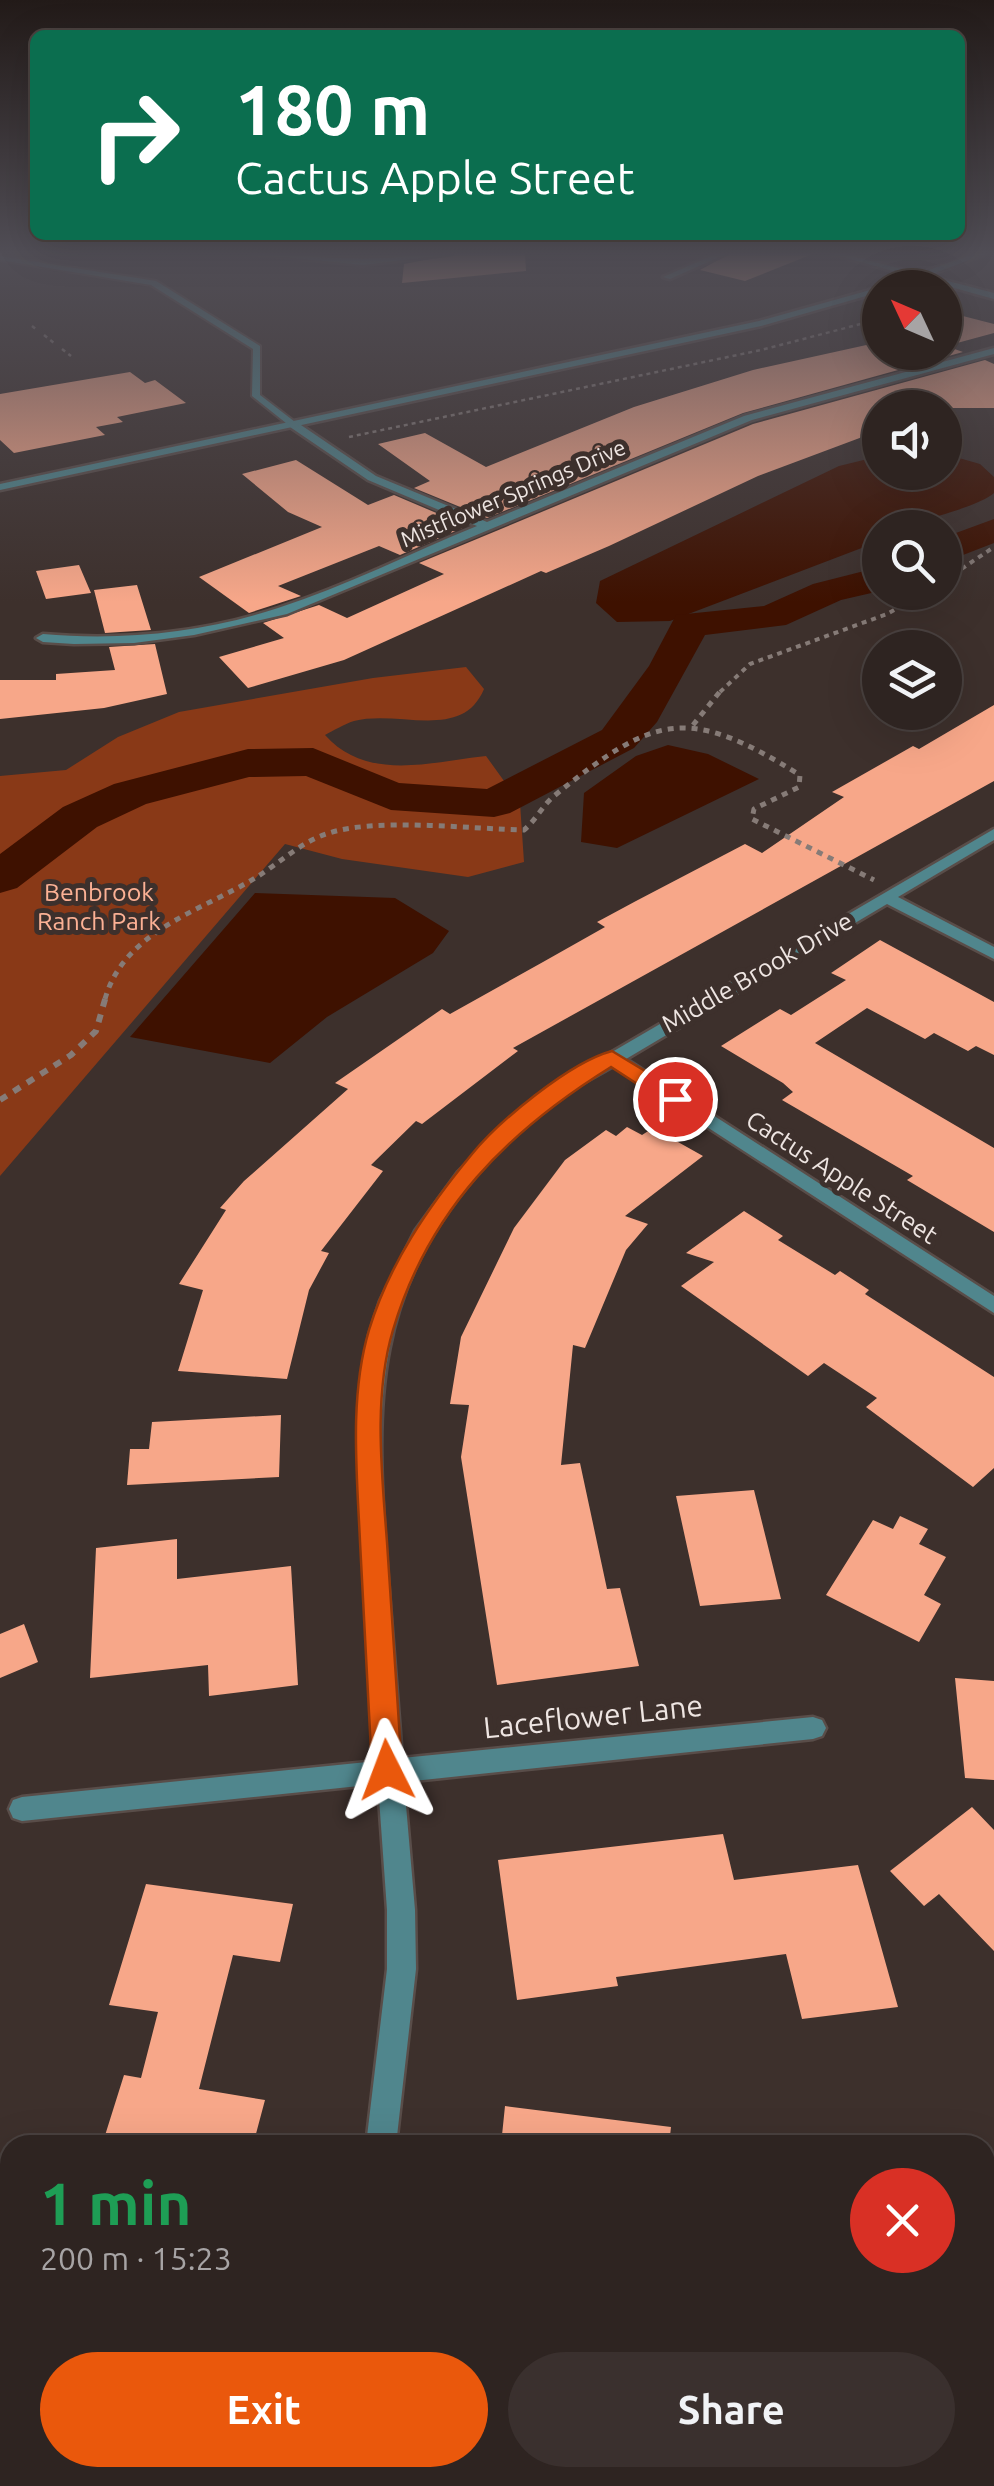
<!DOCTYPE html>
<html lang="en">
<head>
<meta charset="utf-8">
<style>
  body { margin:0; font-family:Ubuntu,sans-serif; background:#3a302e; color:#f1f3f6; height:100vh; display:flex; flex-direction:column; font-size:38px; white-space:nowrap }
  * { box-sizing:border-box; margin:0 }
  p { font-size:32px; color:#a7a4a5 }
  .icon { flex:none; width:55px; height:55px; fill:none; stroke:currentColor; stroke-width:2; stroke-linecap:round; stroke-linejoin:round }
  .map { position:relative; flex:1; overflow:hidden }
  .sheet { position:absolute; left:0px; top:2135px; width:995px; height:352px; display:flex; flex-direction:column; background:#2e2421; border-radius:30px 30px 0 0; box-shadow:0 10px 40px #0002,0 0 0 2px #49413f }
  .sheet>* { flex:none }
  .banner { position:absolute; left:30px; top:30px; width:935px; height:210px; border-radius:15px; box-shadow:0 10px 40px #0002,0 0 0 2px #49413f; background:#0b6e4f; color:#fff; overflow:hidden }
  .needle { width:65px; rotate:314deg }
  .tools { position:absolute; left:862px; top:270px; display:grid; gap:20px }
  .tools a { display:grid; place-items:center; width:100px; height:100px; border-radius:50%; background:#2e2421; box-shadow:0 10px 40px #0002,0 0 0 2px #49413f; font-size:50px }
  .pin { position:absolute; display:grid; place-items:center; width:85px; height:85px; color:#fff; margin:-42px; border:5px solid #fff; border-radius:50%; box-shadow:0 2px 10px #0007 }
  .me { position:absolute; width:110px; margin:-55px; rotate:357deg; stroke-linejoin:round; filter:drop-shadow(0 0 8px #0008) }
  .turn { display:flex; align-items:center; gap:35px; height:210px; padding:0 40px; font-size:45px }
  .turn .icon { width:130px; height:130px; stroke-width:2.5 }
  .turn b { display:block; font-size:70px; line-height:85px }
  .round { display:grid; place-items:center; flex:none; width:105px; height:105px; border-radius:52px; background:#3a302e }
  .headline { display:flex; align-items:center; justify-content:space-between; height:170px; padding:0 40px }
  h1 { font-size:60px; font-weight:700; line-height:75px; color:#1e9e55 }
  .cta { display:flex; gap:20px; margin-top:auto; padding:20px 40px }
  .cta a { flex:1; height:115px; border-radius:60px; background:#ea580c; color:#fff; font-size:40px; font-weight:700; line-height:115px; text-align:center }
  .cta a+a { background:#3a302e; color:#f1f3f6 }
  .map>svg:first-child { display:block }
  .green { fill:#893917 }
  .water { fill:#3e1100 }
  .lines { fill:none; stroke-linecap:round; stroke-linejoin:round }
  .river { fill:#3e1100; fill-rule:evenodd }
  .building { fill:#f7a789 }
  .service-casing { stroke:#594d49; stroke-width:4 }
  .minor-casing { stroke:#594d49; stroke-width:5 }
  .tertiary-casing { stroke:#594d49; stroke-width:5 }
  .path-far3 { stroke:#867b77; stroke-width:2.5; stroke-dasharray:4 4; stroke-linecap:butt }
  .path-far2 { stroke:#867b77; stroke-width:4; stroke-dasharray:5 5; stroke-linecap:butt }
  .path-far1 { stroke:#867b77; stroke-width:5; stroke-dasharray:6 6; stroke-linecap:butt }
  .path { stroke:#867b77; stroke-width:6; stroke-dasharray:8 8; stroke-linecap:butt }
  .service { fill:#50868d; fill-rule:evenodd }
  .minor { fill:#50868d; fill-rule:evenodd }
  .tertiary { fill:#50868d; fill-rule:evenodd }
  .route { fill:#ea580c; stroke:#983908; stroke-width:2.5 }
  .labels { text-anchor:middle; stroke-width:10; stroke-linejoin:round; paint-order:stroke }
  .far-street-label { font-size:22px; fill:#eee5e2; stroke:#3d302c }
  .park-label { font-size:25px; fill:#fcb195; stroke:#3d302c }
  .street-label { font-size:25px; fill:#eee5e2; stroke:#3d302c }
  .near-street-label { font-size:30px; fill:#eee5e2; stroke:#3d302c }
</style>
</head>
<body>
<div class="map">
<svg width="994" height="2486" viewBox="0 0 994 2486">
  <rect width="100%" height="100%" fill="#3d302c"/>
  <path class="green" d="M466,667L484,689C462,742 398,709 354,721C344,724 333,731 325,735C367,782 430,762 486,756L520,803L524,862L468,877L342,859L285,844L0,1176V776L66,770L118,737L179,712L373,678Z"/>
  <path class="water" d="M945,454L980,464L994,477V493C979,507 901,528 880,528V541L670,621L617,622L596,603L600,581L839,466L880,456V472H945Z
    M668,745L708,754L759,779L617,848L581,842L584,793L636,756Z
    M255,893L395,898L449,931L433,953L327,1017L270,1063L130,1037Z"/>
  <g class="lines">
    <path class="river" d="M994,519V543L945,562V537Z
      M880,567V591L841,600L786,625L705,635L657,722L634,748L510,813L494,817L391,810L306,776L249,777L146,804L97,827L17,888L0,893V854L63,807L114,784L248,749L313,748L399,783L487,789L602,730L649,666L676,615L764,606L813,584Z"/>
  </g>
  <path class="building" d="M456,254H525L526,271L402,283L404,264Z
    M729,254H810V255L745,281L700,270Z
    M959,315L994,324V333L946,346L963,352L743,413L487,518L414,488L430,481L378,444L425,433L486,467L634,407L753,370L880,342V352H945V320Z
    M985,360L994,364V408H880V428L869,431L873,433L758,476L609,546L546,573L541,571L344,660L248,688L219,657L284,638L263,623L319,605L347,618L444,574L419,563L753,424Z
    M130,372L145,383L155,380L186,403L117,417L123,422L96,427L105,435L14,453L0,440V394Z
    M296,460L368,505L394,495L467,526L400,555L379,546L278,586L301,596L249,613L199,577L322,527L288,512L242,474Z
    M79,565L91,593L46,599L36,571Z
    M137,585L151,630L105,633L94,590Z
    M155,644L167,694L104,708L0,719V680H56V674L115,670L109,647Z
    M994,705V781L513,1048L518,1051L422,1124L416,1121L371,1165L383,1171L321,1251L329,1253L309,1290L287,1379L178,1371L203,1290L179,1284L226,1210L220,1208L244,1181L348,1089L335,1083L442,1009L450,1014L543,962L605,927L597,922L636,901L745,844L762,853L844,797L832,792L913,746L919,749Z
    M880,940L994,1002V1055L976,1046L968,1051L934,1033L925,1039L867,1008L815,1043L994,1148V1232L907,1180L913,1176L782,1100L793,1092L783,1083L721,1046L780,1009L791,1015L846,980L831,973Z
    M627,1127L642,1135L653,1128L703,1156L625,1216L648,1224L626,1250L585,1348L573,1345L561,1465L580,1463L607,1589L620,1588L639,1666L497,1685L461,1457L469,1405L450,1404L461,1337L514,1228L565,1160L606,1130L616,1136Z
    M744,1211L783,1236L778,1240L835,1275L840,1271L869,1290L865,1294L994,1377V1468L973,1487L866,1407L877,1398L824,1363L808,1376L681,1286L714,1262L686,1253Z
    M281,1415L279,1477L127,1485L130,1449H149L152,1422Z
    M754,1490L781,1599L700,1606L676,1496Z
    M900,1516L928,1529L919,1544L946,1557L924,1595L941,1604L919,1642L826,1595L873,1520L893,1529Z
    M177,1539V1579L291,1566L298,1685L209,1696L208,1665L90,1678L96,1548Z
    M24,1624L38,1662L0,1678V1634Z
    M955,1678L994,1681V1780L965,1778Z
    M972,1807L994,1830V1951L939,1894L924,1906L890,1871Z
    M723,1834L734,1880L858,1865L898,2007L802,2019L786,1954L616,1977L618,1986L517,2000L498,1860Z
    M146,1884L293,1904L280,1962L233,1955L199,2089L265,2100L253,2145H102L124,2075L141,2078L158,2012L109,2005Z
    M505,2106L671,2127L669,2145H501Z"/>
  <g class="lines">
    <defs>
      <path id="service" d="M0,256L156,281L260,346V395L299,425L291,427L252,396L253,349L151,285L0,260Z"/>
      <path id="minor" d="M253,254L363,259L452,254L363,265Z
        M716,254H726L670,279L663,277Z
        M832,254H844L994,293V299Z
        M994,348V354L752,420L287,614L194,635L134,643L74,644L43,642L36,638L43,634C121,641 203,633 278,608C346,586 411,553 477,526L368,480L290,427V423H298L376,476L487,522L744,416Z
        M994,829V840L898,897L994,947V959L887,904L626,1059L994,1296V1313L613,1066C591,1079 567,1091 547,1105C523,1123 502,1147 482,1169C374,1290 375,1400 386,1553C391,1622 397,1690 402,1758L813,1717L822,1720L826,1728L822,1736L813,1739L404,1782L415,1910L416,1969L396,2145H366L387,1969V1910L378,1784L22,1821L13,1818L9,1809L13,1800L22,1797L377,1761L360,1505V1391L369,1335L380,1301L415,1231L458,1172L535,1097Z
        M274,2478H308L306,2486H272Z"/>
      <path id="tertiary" d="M974,254H985L895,288H880V292L761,326L0,490V484L759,321L881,287Z"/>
    </defs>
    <use href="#service" class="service-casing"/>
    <use href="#minor" class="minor-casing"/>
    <use href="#tertiary" class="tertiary-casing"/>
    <path class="path-far3" d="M32,326L37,330
      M44,335L54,343
      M62,349L71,356
      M349,437L761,350L880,319"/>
    <path class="path-far2" d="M945,580L994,547
      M720,692L750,664L887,614L927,592"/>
    <path class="path-far1" d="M693,725L722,689
      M105,999C124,931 201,911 255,878C277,865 301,842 326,834C374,817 471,829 524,830C536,820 543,805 554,796C656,713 689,706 800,775L799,787L754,809L752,819L874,880"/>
    <path class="path" d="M0,1100L71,1055L96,1031L106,996"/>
    <use href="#service" class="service"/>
    <use href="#minor" class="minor"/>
    <use href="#tertiary" class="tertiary"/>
  </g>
  <linearGradient id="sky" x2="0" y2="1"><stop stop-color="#221a18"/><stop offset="0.42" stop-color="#514e56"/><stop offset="1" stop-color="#514e56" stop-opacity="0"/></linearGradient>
  <rect width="994" height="602" fill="url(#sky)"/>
  <path class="route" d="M612,1051L683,1094V1104H668L611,1067C508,1131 429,1209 393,1330C373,1397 382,1474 387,1542C392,1618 397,1694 402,1770L398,1780L387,1784L377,1780L372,1770C368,1694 364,1618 360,1542C357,1474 349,1397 369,1330C389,1264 428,1207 472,1154C499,1121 570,1062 612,1051Z"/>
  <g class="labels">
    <g class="far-street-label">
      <text transform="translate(513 493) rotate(-23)" y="8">Mistflower Springs Drive</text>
    </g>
    <g class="park-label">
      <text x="99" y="901">Benbrook<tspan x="99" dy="29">Ranch Park</tspan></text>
    </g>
    <g class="street-label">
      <text transform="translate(757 972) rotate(-30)" y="9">Middle Brook Drive</text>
      <text transform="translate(842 1177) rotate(33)" y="9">Cactus Apple Street</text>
    </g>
    <g class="near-street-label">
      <text transform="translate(593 1717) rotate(-6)" y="10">Laceflower Lane</text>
    </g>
  </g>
</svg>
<div class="tools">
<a><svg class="needle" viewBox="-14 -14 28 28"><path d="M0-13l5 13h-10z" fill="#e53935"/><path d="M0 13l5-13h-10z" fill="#a7a4a5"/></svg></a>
<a><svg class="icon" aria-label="sound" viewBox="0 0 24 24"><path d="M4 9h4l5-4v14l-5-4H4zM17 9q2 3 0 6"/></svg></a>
<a><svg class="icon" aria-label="search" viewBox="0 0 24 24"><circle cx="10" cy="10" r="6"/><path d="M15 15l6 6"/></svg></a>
<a><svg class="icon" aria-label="layers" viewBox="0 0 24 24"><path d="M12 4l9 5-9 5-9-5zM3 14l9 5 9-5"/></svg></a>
</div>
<div class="pin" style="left:675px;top:1099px;background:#d93025"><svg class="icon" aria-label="arrive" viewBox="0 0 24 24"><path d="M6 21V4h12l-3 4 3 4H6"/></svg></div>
<svg class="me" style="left:387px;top:1770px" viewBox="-20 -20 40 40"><path d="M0-17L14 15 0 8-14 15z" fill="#ea580c" stroke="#fff" stroke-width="4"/></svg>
<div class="banner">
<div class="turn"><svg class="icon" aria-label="right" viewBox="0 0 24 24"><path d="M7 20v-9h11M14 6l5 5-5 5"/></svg><div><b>180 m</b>Cactus Apple Street</div></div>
</div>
<section class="sheet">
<div class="headline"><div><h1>1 min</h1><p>200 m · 15:23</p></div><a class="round" style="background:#d93025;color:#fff"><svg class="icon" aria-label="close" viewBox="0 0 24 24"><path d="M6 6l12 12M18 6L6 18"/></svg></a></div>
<div class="cta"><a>Exit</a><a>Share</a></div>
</section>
</div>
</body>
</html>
